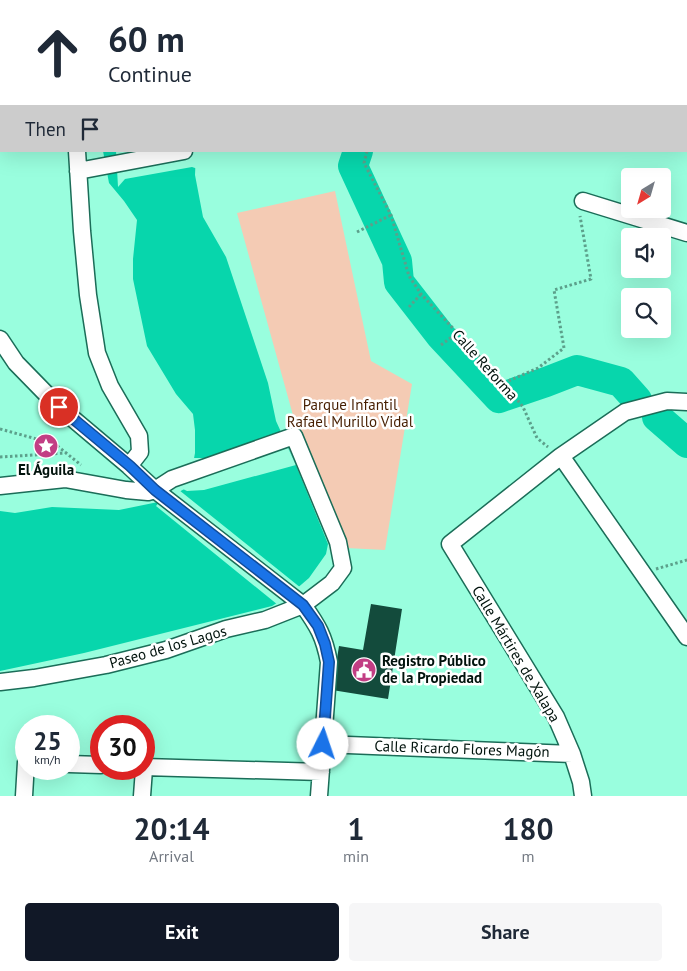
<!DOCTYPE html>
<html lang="en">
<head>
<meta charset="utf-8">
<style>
  body { margin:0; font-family:"PT Sans",sans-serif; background:#f6f6f7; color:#1f2937; height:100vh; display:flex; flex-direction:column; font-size:19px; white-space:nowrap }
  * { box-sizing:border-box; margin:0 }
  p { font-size:16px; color:#747a83 }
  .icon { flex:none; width:28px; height:28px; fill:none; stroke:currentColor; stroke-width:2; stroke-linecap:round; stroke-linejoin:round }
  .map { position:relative; height:796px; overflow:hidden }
  .sheet { display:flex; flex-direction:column; background:#fff; flex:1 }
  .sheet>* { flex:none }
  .top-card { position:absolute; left:0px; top:0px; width:688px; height:152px; box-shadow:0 5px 20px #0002; background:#fff; color:#1f2937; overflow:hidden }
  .needle { width:32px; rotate:217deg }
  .buttons { position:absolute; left:621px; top:168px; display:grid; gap:10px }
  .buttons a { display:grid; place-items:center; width:50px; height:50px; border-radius:5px; background:#fff; box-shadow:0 5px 20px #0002; font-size:25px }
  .speed { position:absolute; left:15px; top:715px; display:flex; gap:10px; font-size:25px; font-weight:700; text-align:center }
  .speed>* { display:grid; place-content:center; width:65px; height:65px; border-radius:50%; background:#fff; box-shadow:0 5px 20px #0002; line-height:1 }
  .speed small { font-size:12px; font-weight:400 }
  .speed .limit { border:8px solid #d22; background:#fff; color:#111 }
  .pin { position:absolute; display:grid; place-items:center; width:42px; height:42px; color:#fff; margin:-21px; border:2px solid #fff; border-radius:50%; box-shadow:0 1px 5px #0007 }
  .me { position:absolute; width:55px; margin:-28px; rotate:4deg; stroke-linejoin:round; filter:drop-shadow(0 0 4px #0008) }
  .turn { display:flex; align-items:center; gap:18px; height:105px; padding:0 25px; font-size:22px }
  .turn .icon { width:65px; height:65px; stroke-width:2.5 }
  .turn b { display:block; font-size:35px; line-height:42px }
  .then { display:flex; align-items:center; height:48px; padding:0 25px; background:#0003; gap:10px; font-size:19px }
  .eta { display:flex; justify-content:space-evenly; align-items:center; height:85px; text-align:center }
  .eta b { font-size:30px; font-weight:700; line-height:35px }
  .cta { display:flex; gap:10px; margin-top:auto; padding:10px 25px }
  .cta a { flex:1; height:58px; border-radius:5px; background:#111827; color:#fff; font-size:20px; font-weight:700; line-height:58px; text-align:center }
  .cta a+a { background:#f6f6f7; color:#1f2937 }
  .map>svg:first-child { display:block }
  .green { fill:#f4cbb4 }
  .water { fill:#07d6ac }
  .pier { fill:#99fede }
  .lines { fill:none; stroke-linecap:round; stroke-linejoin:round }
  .river { stroke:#07d6ac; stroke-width:30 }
  .building { fill:#134b3c }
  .minor-casing { stroke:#1b6d58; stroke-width:19 }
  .path { stroke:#5ca08b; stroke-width:3; stroke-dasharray:2.5 2.5; stroke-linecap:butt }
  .minor { stroke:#fff; stroke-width:16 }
  .route-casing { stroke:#114b97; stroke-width:12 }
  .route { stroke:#1a73e8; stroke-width:9 }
  .labels { text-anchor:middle; stroke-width:5; stroke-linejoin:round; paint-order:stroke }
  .street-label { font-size:15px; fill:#00120c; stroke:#fff }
  .park-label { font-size:15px; fill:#461e01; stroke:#fff }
  .poi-label { font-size:15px; font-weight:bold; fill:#00120c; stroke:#fff }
</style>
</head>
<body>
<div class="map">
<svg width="687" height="796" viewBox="0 0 687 796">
  <rect width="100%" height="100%" fill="#99fede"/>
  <path class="green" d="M335,191L371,361L412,384L385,550L346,548L299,437L237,213Z"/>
  <path class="water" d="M103,151H196L195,175L203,217L226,257L268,383L276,421L296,465L328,544L326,554L309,578L288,596L272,606L84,653L0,671V511L15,513L52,507L119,510L163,501L186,488L190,480L195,453V430L193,414L176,394L147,346L133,279V259L137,220L124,201L109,183Z"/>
  <path class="pier" d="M116,151H198V169L192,167L125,179L118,187Z
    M281,433L296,465L204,490L187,491L181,488L184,487L188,479L192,458H210Z
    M179,490L301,588L290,598L278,605L156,506L162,499Z"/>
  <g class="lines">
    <path class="river" d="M414,1L415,0
      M358,151L353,166L397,261L399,282L441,336L499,398L546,382L577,370L621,382L637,400
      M657,417L687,443"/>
  </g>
  <path class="building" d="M371,604L402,609L388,699L332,690L339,646L363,650Z"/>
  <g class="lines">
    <defs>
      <path id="minor" d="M126,1L127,0
        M228,1L229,0
        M317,1V0
        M613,1V0
        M686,91H687
        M77,151L82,231L88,295L97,353L110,386L139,436L140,452L129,466
        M78,171L184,151
        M583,201L687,233
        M0,339L16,363L59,407L129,466L155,490L303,605C318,626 324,636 329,662L319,796
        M561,456L687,637
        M0,486L65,479L126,490L148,492L155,490L172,479L294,436L338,542L343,568L332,583L303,605L265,620L226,629L166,650L106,665L34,678L0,682
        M323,744L572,754
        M69,764L101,765
        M144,767L321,772
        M24,796L26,762
        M142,796L144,769
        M583,796L581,782L572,754L556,717L450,544L561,456L625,412L667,401L687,402"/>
    </defs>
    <use href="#minor" class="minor-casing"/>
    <path class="path" d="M367,151L364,163L391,215L409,276L421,294L504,383L523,407L537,438L548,447
      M357,232L391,215
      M409,307L421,294
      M441,345L457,333
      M504,383L538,368L564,348L554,290L591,279L580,216
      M0,429L55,444L81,465
      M0,457L66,453
      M656,569L687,560"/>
    <use href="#minor" class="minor"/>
  </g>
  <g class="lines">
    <defs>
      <path id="route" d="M59,407L130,466L155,490L303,605L318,626L325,644L329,662L323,744"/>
    </defs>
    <use href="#route" class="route-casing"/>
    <use href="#route" class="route"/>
  </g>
  <defs>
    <symbol id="sight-disc" viewBox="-11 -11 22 22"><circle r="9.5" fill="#c23e84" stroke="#fff"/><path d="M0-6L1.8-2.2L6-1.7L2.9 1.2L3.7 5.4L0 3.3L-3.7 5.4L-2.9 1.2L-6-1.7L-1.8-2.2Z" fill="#fff"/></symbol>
    <symbol id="civic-disc" viewBox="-11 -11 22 22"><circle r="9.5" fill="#c23e84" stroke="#fff"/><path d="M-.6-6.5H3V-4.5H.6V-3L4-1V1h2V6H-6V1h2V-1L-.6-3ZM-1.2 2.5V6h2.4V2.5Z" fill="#fff"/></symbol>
  </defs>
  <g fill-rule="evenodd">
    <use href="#sight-disc" x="32" y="432" width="28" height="28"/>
    <use href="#civic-disc" x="350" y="656" width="28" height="28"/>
  </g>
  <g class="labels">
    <g class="street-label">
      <text transform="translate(485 365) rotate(48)" y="5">Calle Reforma</text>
      <text transform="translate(168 647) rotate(-16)" y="5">Paseo de los Lagos</text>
      <text transform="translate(516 654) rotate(59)" y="5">Calle Mártires de Xalapa</text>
      <text transform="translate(462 749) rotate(2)" y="5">Calle Ricardo Flores Magón</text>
    </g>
    <g class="park-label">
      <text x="350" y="410">Parque Infantil<tspan x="350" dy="17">Rafael Murillo Vidal</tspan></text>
    </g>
    <g class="poi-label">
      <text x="46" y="475">El Águila</text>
      <text x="382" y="666" text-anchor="start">Registro Público<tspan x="382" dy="17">de la Propiedad</tspan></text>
    </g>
  </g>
</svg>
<div class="buttons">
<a><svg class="needle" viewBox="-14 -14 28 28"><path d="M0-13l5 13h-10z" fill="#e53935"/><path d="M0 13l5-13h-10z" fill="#747a83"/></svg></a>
<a><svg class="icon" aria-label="sound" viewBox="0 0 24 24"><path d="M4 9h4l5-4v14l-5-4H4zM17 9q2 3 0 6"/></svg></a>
<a><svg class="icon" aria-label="search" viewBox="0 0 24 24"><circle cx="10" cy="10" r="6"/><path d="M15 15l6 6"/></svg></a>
</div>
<div class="speed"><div>25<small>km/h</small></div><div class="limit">30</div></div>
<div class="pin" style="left:59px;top:407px;background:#d93025"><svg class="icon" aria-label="arrive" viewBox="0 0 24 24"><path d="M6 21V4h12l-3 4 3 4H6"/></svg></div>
<svg class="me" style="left:323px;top:744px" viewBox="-20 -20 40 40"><circle r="19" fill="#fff"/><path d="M0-13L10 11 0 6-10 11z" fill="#1a73e8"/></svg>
<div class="top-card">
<div class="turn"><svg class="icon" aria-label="ahead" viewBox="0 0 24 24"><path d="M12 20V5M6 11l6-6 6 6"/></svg><div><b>60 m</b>Continue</div></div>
<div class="then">Then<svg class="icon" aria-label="arrive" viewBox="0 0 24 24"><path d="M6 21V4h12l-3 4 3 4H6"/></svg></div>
</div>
</div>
<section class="sheet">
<div class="eta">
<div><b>20:14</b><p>Arrival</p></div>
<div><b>1</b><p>min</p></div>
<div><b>180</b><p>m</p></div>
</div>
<div class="cta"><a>Exit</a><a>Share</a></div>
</section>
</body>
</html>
